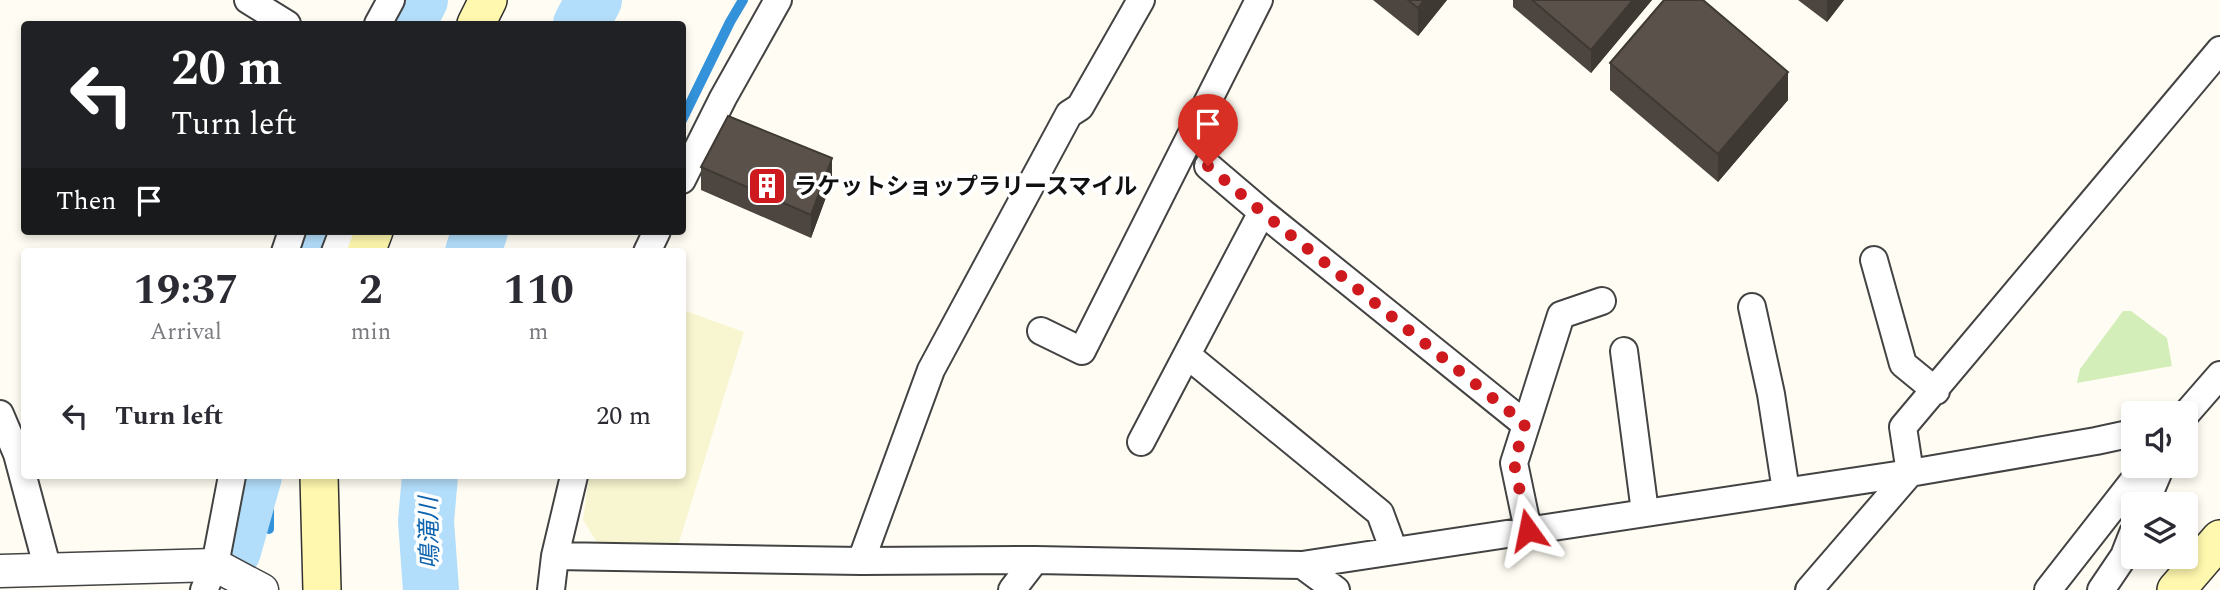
<!DOCTYPE html>
<html lang="en">
<head>
<meta charset="utf-8">
<style>
  body { margin:0; font-family:Spectral,"Noto Sans JP",serif; background:#f2f2f3; color:#2b2b33; height:100vh; display:flex; flex-direction:column; font-size:26px; white-space:nowrap }
  * { box-sizing:border-box; margin:0 }
  p { font-size:23px; color:#7c7c81 }
  .icon { flex:none; width:38px; height:38px; fill:none; stroke:currentColor; stroke-width:2; stroke-linecap:round; stroke-linejoin:round }
  .map { position:relative; flex:1; overflow:hidden }
  .panel { position:absolute; left:21px; top:248px; width:665px; height:231px; display:flex; flex-direction:column; background:#fff; border-radius:7px; box-shadow:0 4px 10px #0003 }
  .panel>* { flex:none }
  .hud { position:absolute; left:21px; top:21px; width:665px; height:214px; border-radius:7px; box-shadow:0 4px 10px #0003; background:#202124; color:#fff; overflow:hidden }
  .tools { position:absolute; left:2121px; top:401px; display:grid; gap:14px }
  .tools a { display:grid; place-items:center; width:77px; height:77px; border-radius:7px; background:#fff; box-shadow:0 4px 10px #0003; font-size:35px }
  .pin { position:absolute; display:grid; place-items:center; width:60px; height:60px; color:#fff; margin:-72px -30px; border-radius:50% 50% 50% 0; rotate:-45deg; box-shadow:0 0 7px #0007 }
  .pin .icon { rotate:45deg }
  .me { position:absolute; width:77px; margin:-38px; rotate:348deg; stroke-linejoin:round; filter:drop-shadow(0 0 5px #0008) }
  .turn { display:flex; align-items:center; gap:24px; height:147px; padding:0 35px; font-size:32px }
  .turn .icon { width:91px; height:91px; stroke-width:2.5 }
  .turn b { display:block; font-size:49px; line-height:60px }
  .then { display:flex; align-items:center; height:66px; padding:0 35px; background:#0003; gap:14px; font-size:26px }
  .eta { display:flex; justify-content:space-evenly; align-items:center; height:119px; text-align:center }
  .eta b { font-size:42px; font-weight:700; line-height:49px }
  ul { padding:0; list-style:none }
  li { display:flex; align-items:center; gap:21px; height:98px; padding:0 35px }
  li div { flex:1 }
  li b { display:block; font-size:26px }
  li em { font-style:normal }
  .map>svg:first-child { display:block }
  .farmland { fill:#f8f6d0 }
  .green { fill:#d3eeb8 }
  .lines { fill:none; stroke-linecap:round; stroke-linejoin:round }
  .stream { stroke:#3392d9; stroke-width:10 }
  .river { stroke:#b3defb; stroke-width:56 }
  .minor-casing { stroke:#434343; stroke-width:30 }
  .tertiary-casing { stroke:#434343; stroke-width:35 }
  .secondary-casing { stroke:#323232; stroke-width:40 }
  .minor { stroke:#fff; stroke-width:26 }
  .tertiary { stroke:#fff; stroke-width:32 }
  .secondary { stroke:#fff8ae; stroke-width:37 }
  .wall { fill:#4d4640 }
  .shaded-wall { fill:#3f3934 }
  .building { fill:#5a514b; stroke:#3f3934; stroke-width:2 }
  .route { stroke:#ce1a1e; stroke-width:12; stroke-dasharray:0 21.6 }
  .labels { text-anchor:middle; stroke-width:7; stroke-linejoin:round; paint-order:stroke }
  .poi-label { font-size:23px; font-weight:bold; fill:#101010; stroke:#fff; text-anchor:start }
  .water-label { font-size:24px; font-style:italic; fill:#0c63af; stroke:#fff }
</style>
</head>
<body>
<div class="map">
<svg width="2220" height="590" viewBox="0 0 2220 590">
  <rect width="100%" height="100%" fill="#fffdf3"/>
  <path class="farmland" d="M683,310L744,332L677,549L602,550L583,520L589,476H682Z"/>
  <path class="green" d="M2123,311H2131L2167,338L2172,366L2077,383L2080,369Z"/>
  <g class="lines">
    <path class="stream" d="M682,120L730,22L743,0
      M269,476V529"/>
    <path class="river" d="M407,24L420,0
      M581,24L594,0
      M307,252L312,231
      M473,252L480,231
      M430,476L426,521L431,590
      M233,551L254,476"/>
    <defs>
      <path id="minor" d="M248,0L287,24
        M378,24L391,0
        M1208,166L1262,212L1525,424
        M682,180L723,98L778,0
        M285,252L292,231
        M335,252L343,231
        M647,252L657,231
        M1874,260L1903,364L1936,391
        M1752,307L1771,394L1786,491
        M1041,331L1082,351L1259,0
        M1624,351L1645,512
        M1187,355L1380,513L1394,551
        M0,414L17,454L48,570
        M2186,414L2220,375
        M1141,442L1262,212
        M2145,504L2161,466
        M1528,530L1514,463L1561,315L1602,301
        M555,556L861,561L1035,560L1302,565L1910,473L2096,441L2133,433
        M861,561L931,370L1069,114L1080,107L1141,0
        M1302,565L1336,590
        M204,590L215,565L232,476
        M551,590L555,556L574,476
        M1012,590L1035,560
        M1809,590L1910,473L1903,427L2220,50
        M2048,590L2145,466
        M2101,590L2124,556L2133,533"/>
      <path id="tertiary" d="M0,571L215,565L262,590"/>
      <path id="secondary" d="M476,24L488,0
        M366,252L374,231
        M319,476L322,590
        M2176,590L2220,539"/>
    </defs>
    <use href="#minor" class="minor-casing"/>
    <use href="#tertiary" class="tertiary-casing"/>
    <use href="#secondary" class="secondary-casing"/>
    <use href="#minor" class="minor"/>
    <use href="#tertiary" class="tertiary"/>
    <use href="#secondary" class="secondary"/>
  </g>
  <path class="wall" d="M1373,0H1447L1418,36Z
    M1513,0H1652L1591,73L1513,7Z
    M1798,0H1844L1827,22Z
    M1610,63L1788,100L1718,182L1610,90Z
    M701,167L832,181L811,238L701,190Z"/>
  <path class="shaded-wall" d="M1424,0H1447L1418,36V8Z
    M1633,0H1652L1591,73V50Z
    M1827,0H1844L1827,22Z
    M1788,72V100L1718,182V154Z
    M832,158V181L811,238V215Z"/>
  <path class="building" d="M1408,0H1424L1418,8Z
    M1532,0H1633L1591,50Z
    M1664,0H1703L1788,72L1718,154L1610,63Z
    M728,116L832,158L811,215L701,167Z"/>
  <g class="lines">
    <path class="route" d="M1208,166L1262,212L1525,424L1514,463L1528,530"/>
  </g>
  <defs>
    <symbol id="building-square" viewBox="-11 -11 22 22"><rect x="-9" y="-9" width="18" height="18" rx="4" fill="#ce1a1e" stroke="#fff"/><path d="M-4-6H4V6H1V3H-1V6H-4ZM-2.5-4.3h1.7v1.8h-1.7ZM.8-4.3h1.7v1.8H.8ZM-2.5-1h1.7V.8h-1.7ZM.8-1h1.7V.8H.8Z" fill="#fff"/></symbol>
  </defs>
  <g fill-rule="evenodd">
    <use href="#building-square" x="745" y="164" width="44" height="44"/>
  </g>
  <g class="labels">
    <g class="poi-label">
      <text x="794" y="194">ラケットショップラリースマイル</text>
    </g>
    <g class="water-label">
      <text transform="translate(429 533) rotate(-91)" y="8">鳴滝川</text>
    </g>
  </g>
</svg>
<div class="tools">
<a><svg class="icon" aria-label="sound" viewBox="0 0 24 24"><path d="M4 9h4l5-4v14l-5-4H4zM17 9q2 3 0 6"/></svg></a>
<a><svg class="icon" aria-label="layers" viewBox="0 0 24 24"><path d="M12 4l9 5-9 5-9-5zM3 14l9 5 9-5"/></svg></a>
</div>
<div class="pin" style="left:1208px;top:166px;background:#d93025"><svg class="icon" aria-label="arrive" viewBox="0 0 24 24"><path d="M6 21V4h12l-3 4 3 4H6"/></svg></div>
<svg class="me" style="left:1528px;top:530px" viewBox="-20 -20 40 40"><path d="M0-17L14 15 0 8-14 15z" fill="#ce1a1e" stroke="#fff" stroke-width="4"/></svg>
<div class="hud">
<div class="turn"><svg class="icon" aria-label="left" viewBox="0 0 24 24"><path d="M17 20v-9H6M10 6l-5 5 5 5"/></svg><div><b>20 m</b>Turn left</div></div>
<div class="then">Then<svg class="icon" aria-label="arrive" viewBox="0 0 24 24"><path d="M6 21V4h12l-3 4 3 4H6"/></svg></div>
</div>
<section class="panel">
<div class="eta">
<div><b>19:37</b><p>Arrival</p></div>
<div><b>2</b><p>min</p></div>
<div><b>110</b><p>m</p></div>
</div>
<ul>
<li><svg class="icon" aria-label="left" viewBox="0 0 24 24"><path d="M17 20v-9H6M10 6l-5 5 5 5"/></svg><div><b>Turn left</b></div><em>20 m</em></li>
</ul>
</section>
</div>
</body>
</html>
